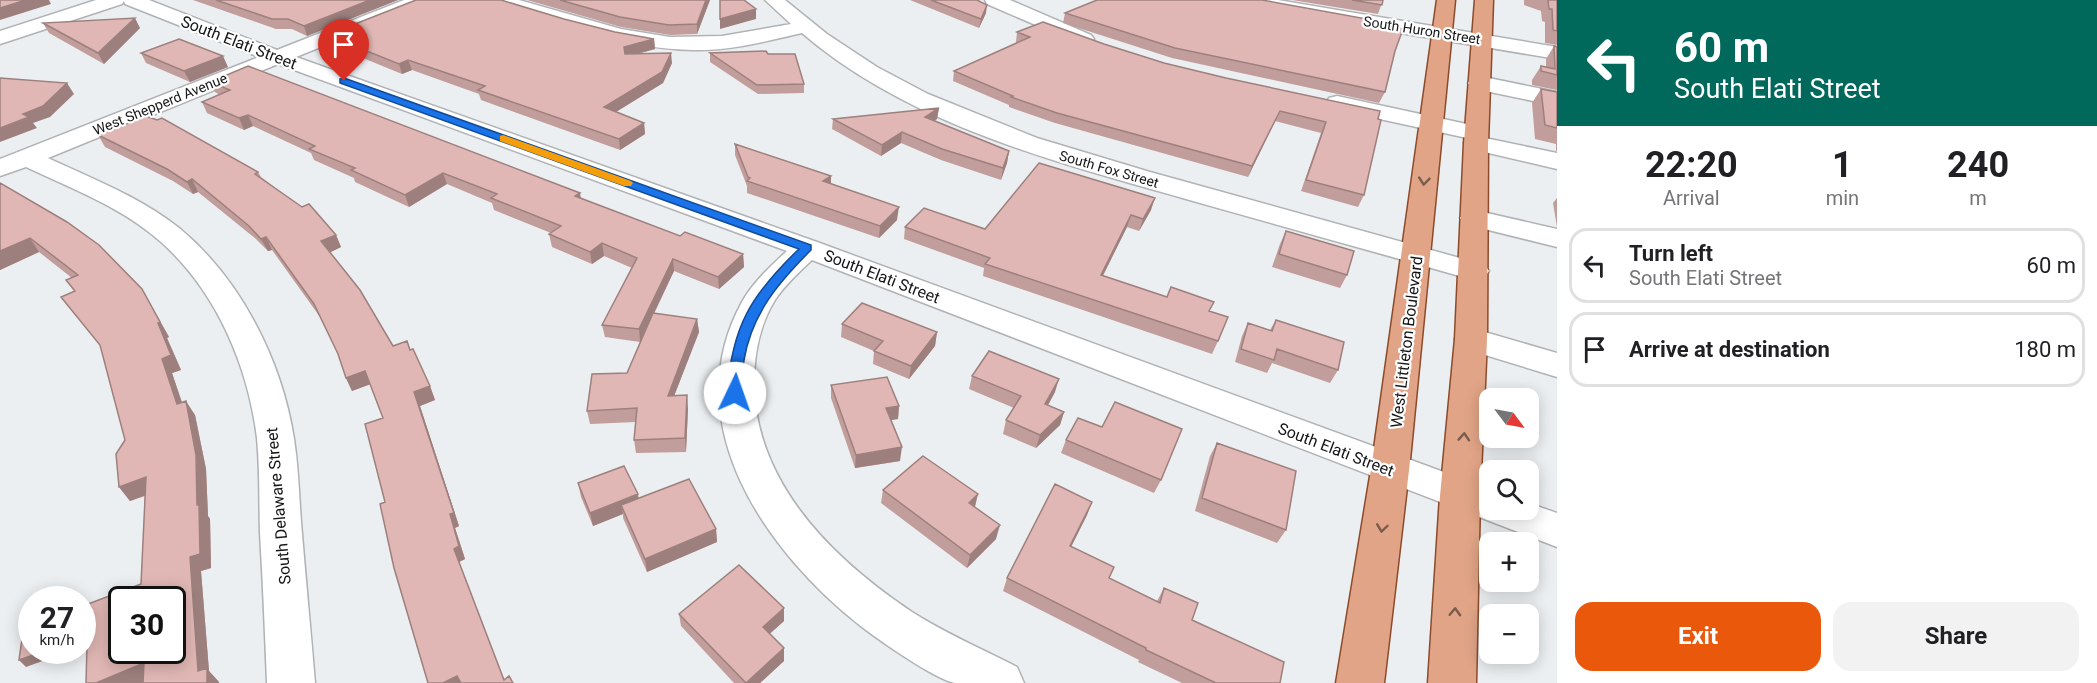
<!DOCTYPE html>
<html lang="en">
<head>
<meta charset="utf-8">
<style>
  body { margin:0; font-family:Roboto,sans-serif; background:#f2f2f2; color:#202124; height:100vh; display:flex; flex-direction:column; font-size:22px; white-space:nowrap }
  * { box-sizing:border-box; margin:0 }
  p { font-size:20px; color:#757577 }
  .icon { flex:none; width:33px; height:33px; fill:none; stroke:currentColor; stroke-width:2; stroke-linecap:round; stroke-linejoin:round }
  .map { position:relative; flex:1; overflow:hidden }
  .sheet { display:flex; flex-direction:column; background:#fff; width:540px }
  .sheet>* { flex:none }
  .guide { background:#00695c; color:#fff; overflow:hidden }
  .needle { width:39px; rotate:122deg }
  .controls { position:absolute; left:1479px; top:388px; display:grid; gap:12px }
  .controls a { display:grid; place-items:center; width:60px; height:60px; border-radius:12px; background:#fff; box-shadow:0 3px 15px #0003; font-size:30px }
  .speed { position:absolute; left:18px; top:586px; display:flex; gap:12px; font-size:30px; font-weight:700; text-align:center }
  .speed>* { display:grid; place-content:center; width:78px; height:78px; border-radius:50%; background:#fff; box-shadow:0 3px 15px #0003; line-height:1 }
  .speed small { font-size:15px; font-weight:400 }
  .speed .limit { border:3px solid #111; border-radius:9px; background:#fff; color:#111 }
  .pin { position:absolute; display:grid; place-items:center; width:51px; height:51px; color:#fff; margin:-62px -26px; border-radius:50% 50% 50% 0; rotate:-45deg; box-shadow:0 0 6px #0007 }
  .pin .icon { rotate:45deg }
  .me { position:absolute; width:66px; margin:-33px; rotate:3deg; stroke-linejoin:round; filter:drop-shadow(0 0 4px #0008) }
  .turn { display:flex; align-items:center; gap:21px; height:126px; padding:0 18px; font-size:27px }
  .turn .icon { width:78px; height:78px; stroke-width:2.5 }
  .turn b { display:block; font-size:42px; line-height:51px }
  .eta { display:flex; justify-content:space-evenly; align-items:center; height:102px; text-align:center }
  .eta b { font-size:36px; font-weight:700; line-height:42px }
  .primary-button { display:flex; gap:12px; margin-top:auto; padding:12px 18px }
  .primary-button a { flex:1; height:69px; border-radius:18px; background:#ea580c; color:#fff; font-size:24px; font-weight:700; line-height:69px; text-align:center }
  .primary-button a+a { background:#f2f2f2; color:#202124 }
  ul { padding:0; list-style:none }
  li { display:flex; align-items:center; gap:18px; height:75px; margin:0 12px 9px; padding:0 6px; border:3px solid #e0e0e0; border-radius:18px }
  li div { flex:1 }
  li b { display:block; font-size:22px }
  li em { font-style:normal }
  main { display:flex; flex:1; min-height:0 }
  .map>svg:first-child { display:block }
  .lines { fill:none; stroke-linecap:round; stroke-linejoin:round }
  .minor-casing { stroke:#b0b2b5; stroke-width:3 }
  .major-casing { stroke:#8c4b2b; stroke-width:3 }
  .minor { fill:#fff; fill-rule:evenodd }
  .major { fill:#e1a486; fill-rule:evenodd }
  .wall { fill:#c19d9b }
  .shaded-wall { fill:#9d807e }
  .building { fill:#e0b7b4; stroke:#9d807e; stroke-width:1.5; fill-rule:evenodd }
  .oneway { stroke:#7a5c4e }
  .route { fill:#1a73e8; stroke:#114b97; stroke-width:1.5 }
  .slow { fill:#f59e0b }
  .labels { text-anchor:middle; stroke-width:4.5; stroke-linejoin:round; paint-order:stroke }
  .far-street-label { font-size:14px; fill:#141516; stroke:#fff }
  .street-label { font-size:16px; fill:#141516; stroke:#fff }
</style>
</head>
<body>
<main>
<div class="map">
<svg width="1557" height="683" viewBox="0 0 1557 683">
  <rect width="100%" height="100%" fill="#eceff1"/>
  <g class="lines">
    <defs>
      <path id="minor" d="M96,0H149L277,50L404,0H429L427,4L296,57L817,242L1490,489V510H1528V503L1557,513V547L812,260C799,272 785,285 775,300C760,324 754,355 754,383C755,484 833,559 912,612C945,633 982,649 1017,667L1024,683C1002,683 977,683 955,683C936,680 879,640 862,627C767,553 675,424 742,302C753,282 771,266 787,251L278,64L48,158C93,179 140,197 179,228C241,279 282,361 294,439C299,471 299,502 302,534C306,584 311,633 315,683H267C265,633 263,583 260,533C259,501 260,469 257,438C248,365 216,291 161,242C122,207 72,189 26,167L0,176V159L259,57L125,4L124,1L122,4L0,44V31Z
        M490,0H519L621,29L670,37L722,36L791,24L765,0H785L827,34L877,67L928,94L1037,138L1150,172L1485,265L1489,271L1485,277L1474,280L1463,277C1369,250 1274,224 1179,197C1049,160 907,123 802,33C767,41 730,51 693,50C624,49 558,23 492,4Z
        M985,0H1010L1091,35L1094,39L1091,43H1077L987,4Z
        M1243,0H1278L1557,47V59L1328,21L1252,6L1245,4Z
        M1479,76L1557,92V106L1471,88L1468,83L1471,78Z
        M1337,96L1485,128L1488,133L1485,138L1557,153V169L1467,148L1464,143L1467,138L1329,108L1326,103L1329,98Z
        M1474,210L1557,229V247L1464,224L1460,218L1464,212Z
        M1471,328L1557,353V377L1459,347L1455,339L1459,331Z"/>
      <path id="major" d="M1437,0H1455L1409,470L1384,683H1336L1371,470Z
        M1475,0H1493L1488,143L1487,339L1480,496L1476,683H1428L1440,496L1455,339L1464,143Z"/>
    </defs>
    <use href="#minor" class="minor-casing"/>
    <use href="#major" class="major-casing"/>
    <use href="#minor" class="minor"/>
    <use href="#major" class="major"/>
  </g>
  <path class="wall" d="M193,0H398L307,36L292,29H276Z
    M527,0H710L697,34L670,35L621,27Z
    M910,0H977L986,13L979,28Z
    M1292,0H1383L1378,14Z
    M1524,0H1557V45L1545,43V22L1542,21L1541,11L1524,5Z
    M1065,13L1377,24L1395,51L1385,92L1379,103L1172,58L1063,23Z
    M564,19L615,32L654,39L655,49L638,54L672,63L663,83L616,112L644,123L645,134L620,150L481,100L479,94L412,70L402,74L331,45L327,35Z
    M43,23L140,28L104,64L49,33Z
    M1017,32L1104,44L1164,63L1378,119L1364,195L1358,207L1301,191L1321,133L1275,121L1248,177L1055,123L1009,107V105L953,81L954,71L1017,43L1016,42Z
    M1554,46L1557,47V90L1532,85V80L1541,66L1546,67V59Z
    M141,53L228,67L190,82L146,63Z
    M710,53L804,84V93L758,94L710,62Z
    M210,82L581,199L680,236L743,254L744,267L719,289L674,271L654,314L697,319L699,332L674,396L688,409L686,452L636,453L634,440L636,422L590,424L587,411L627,373L640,342L605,337L602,325L632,268L604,256L592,264L552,247L549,234L551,233L494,210L492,203L447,184L409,207L355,182L354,178L314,160L311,153L253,126L244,130L207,113L202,102L220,95L215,92Z
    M1541,89L1557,92V151H1556V144L1535,139L1532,103Z
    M939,108L937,119L934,121L1009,151L1007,163L1001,180L941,160L901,143L881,156L832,129L833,119Z
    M98,135L258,172L261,177L336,235L341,247L330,252L393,346L430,386L435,400L420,406L459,526L455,528L465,559L459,562L504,679L513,683H428L385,502L383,418L370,384L352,391L346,378L339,356L320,317L272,250L268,251L256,239L198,192L193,194L173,181L105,147Z
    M735,144L897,220L879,238L747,193V186L735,155Z
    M0,183L142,289L169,337L167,338L181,370L172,373L182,402L195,415L206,469L208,516L210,519L211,568L201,571L209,671L219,682V683H143L141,584L145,496L130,501L119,487L125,440L101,347L61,297L74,291L66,280L72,278L39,252L0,270Z
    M1557,198V227L1553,203Z
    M1151,210L1139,231L1127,227L1103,276L1209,311L1218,341L1212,354L983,276L984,268L904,239L905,227L985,229Z
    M1286,231L1347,275L1340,288L1272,267L1280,244Z
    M1276,320L1338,370L1330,383L1272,363L1267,373L1235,362L1242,336L1248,323L1270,330Z
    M842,324L937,332L935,346L909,379L873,364L874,351L841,337Z
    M972,376L1055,392L1048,405L1064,412L1060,425L1036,448L1003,434L1006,420L1014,408L969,389Z
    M831,385L899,406L898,419L891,420L900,461L855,468L831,398Z
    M1066,440L1161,480L1154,493L1061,453Z
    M1217,443L1286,530L1277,543L1195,511L1210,456Z
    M578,483L638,498L716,529L717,542L647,572L623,518V514L593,526L581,497Z
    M883,490L975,507L996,539L967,568L881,503Z
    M1092,502L1087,515L1071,547L1109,578L1157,601L1164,588L1192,620L1280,683H1182L1138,662L1139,660L1003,591L1007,578Z
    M679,614L784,621L769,634L784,661L760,683H734L681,626Z"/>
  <path class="shaded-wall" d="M26,0H49L51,4L0,20V8Z
    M370,0H398L307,36L304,26Z
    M706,0H710L697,34V24Z
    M987,5L986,13L979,28L981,19Z
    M756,9V19L720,29V19Z
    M135,18L140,28L104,64L98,53Z
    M654,39L655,49L625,57L624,47Z
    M671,53L672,63L663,83L606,118L604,107Z
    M223,56L228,67L190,82L184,71Z
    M408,60L412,70L402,74L399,64Z
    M67,83L74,94L50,117L33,123L37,128L0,142V128Z
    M939,108L937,119L923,128L925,117Z
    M1280,111L1275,121L1248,177L1252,166Z
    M248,115L253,126L244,130L239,118Z
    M644,123L645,134L620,150L619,139Z
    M902,132L901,143L881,156L882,145Z
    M1009,151L1007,163L1001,180L1003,168Z
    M443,173L447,184L409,207L405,195Z
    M831,176V189L823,181Z
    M192,179L198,192L193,194L187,182Z
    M580,193L582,205L575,196Z
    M1155,198L1151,210L1139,231L1143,219Z
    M899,207L897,220L879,238L880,226Z
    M1131,215L1127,227L1097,287L1101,275Z
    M336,235L341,247L327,254L321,241Z
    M266,237L272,250L268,251L261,239Z
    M30,238L39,252L0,270V251Z
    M602,243L604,256L592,264L590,252Z
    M743,254L744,267L719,289L718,277Z
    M673,259L674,271L640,342L639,329Z
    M142,289L169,337L167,338L181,370L172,373L187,418L177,404L162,359L158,323Z
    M697,319L699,332L669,409L668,396Z
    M937,332L935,346L909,379L911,366Z
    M365,371L371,384L352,391L346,378Z
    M1059,379L1055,392L1041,418L1045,404Z
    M430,386L435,400L420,406L459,526L455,528L465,559L459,562L506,683L454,549L414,392Z
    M687,395L688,409L686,452L685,438Z
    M186,401L195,415L206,469L208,516L210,519L211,568L201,571L209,671L219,682V683H207L198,671L190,557L197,505Z
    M899,406L898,419L885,421L886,408Z
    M1064,412L1060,425L1036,448L1040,435Z
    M902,447L900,461L855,468L856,455Z
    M146,477L157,491L130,501L119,487Z
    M638,494L640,508L621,505L623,514L593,526L590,513Z
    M978,494L975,507L969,503Z
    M1092,502L1087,515L1065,559L1070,546Z
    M1000,525L996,539L967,568L970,555Z
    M716,529L717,542L647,572L645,559Z
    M784,608V621L763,640V627Z
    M784,648V661L760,683H746Z
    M45,651H70L26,667L19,660Z
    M144,663L157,677L142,683H96Z
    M457,676L461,683H443Z"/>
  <path class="building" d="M0,0H26L0,8Z
    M216,0H370L304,26L288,19H272Z
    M416,0H501L564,19L615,32L654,39L624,47L625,54L671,53L662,72L604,107L644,123L619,139L478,90L485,86L408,60L399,64L327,35Z
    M560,0H706L697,24L669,25L620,17Z
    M720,0H744L756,9L720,19Z
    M931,0H977L987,5L981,19Z
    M1097,0H1262L1378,21L1377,24L1403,29L1395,51L1385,92L1175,48L1065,13Z
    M1352,0H1383L1382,5Z
    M1548,0H1557V31L1553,30L1552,9H1549Z
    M135,18L98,53L43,23Z
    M1043,22L1104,44L1164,63L1226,78L1380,111L1378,119L1381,120L1364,195L1306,180L1326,122L1280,111L1252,166L1057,113L1011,97L1013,96L954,71L1030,37L1017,32Z
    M179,39L223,56L184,71L141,53Z
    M1554,46L1557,47V75L1541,71V66L1555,69Z
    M766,51L768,54H795L804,84L757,85L710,53Z
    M248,66L580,193L575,196L680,236L685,232L743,254L718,277L673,259L639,329L602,325L637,258L602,243L590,252L549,234L561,226L491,198L497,194L443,173L405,195L351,170L355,168L309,149L315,146L248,115L239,118L202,102L230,90L210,82Z
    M0,78L67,83L43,106L23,114L29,117L0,128Z
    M1541,89L1557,92V128L1545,125Z
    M939,108L925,117L1009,151L1003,168L942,149L902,132L882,145L833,119Z
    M146,116L157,120L162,118L258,172L255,174L302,207L309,204L336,235L321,241L360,290L393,346L407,341L410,350L413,349L430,386L414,392L454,513L450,514L459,546L454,549L504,680L509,676L513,683H461L457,676L443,683H428L394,568L380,504L385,502L365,424L383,418L365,371L346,378L338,354L314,304L266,237L261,239L249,226L192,179L187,182L167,169L98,135Z
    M735,144L831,176L823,181L899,207L880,226L747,181L750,178L748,177Z
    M1039,163L1155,198L1143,219L1131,215L1101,275L1167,297L1171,287L1214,302L1209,311L1228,317L1218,341L985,264L990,258L905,227L924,208L985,229Z
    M0,183L67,222L99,245L142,289L160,322L158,323L171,355L162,359L177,404L186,401L196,455L197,505H199L200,554L190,557L198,671L207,668V683H143L144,663L96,683H86L88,604L141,584L146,477L119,487L116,454L125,440L100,345L61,297L75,291L66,280L78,275L30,238L0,251ZM122,600H172V651H122Z
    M1286,231L1354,251L1347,275L1279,254Z
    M862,303L937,332L911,366L874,351L883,341L842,324Z
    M653,313L697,319L668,396L687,395L685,438L634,440L637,408L587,411L592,374L627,373Z
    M1276,320L1344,342L1338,370L1277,349L1274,360L1241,349L1248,323L1272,331Z
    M989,351L1059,379L1045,404L1064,412L1040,435L1006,420L1021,396L972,376Z
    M887,377L899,406L886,408L902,447L856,455L831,385Z
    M1115,402L1182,429L1161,480L1066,440L1078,418L1102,427Z
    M1217,443L1296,471L1286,530L1202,498Z
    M923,456L978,494L969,503L1000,525L970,555L883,490Z
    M624,466L638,494L590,513L578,483Z
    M689,479L716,529L645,559L621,505Z
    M1055,484L1092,502L1070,546L1114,567L1109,578L1160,603L1164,588L1198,603L1192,620L1284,662L1280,683H1216L1146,650V648L1007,578Z
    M739,565L784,608L763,627L784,648L746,683L679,614Z
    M32,629V651H45L19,660L23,632Z"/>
  <defs><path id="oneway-chevron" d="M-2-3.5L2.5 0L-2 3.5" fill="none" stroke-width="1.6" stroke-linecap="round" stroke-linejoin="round" transform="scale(1.5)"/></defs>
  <g class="oneway">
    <use href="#oneway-chevron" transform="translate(1424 181) rotate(96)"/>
    <use href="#oneway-chevron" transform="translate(1464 437) rotate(-86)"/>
    <use href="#oneway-chevron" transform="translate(1382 528) rotate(98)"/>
    <use href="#oneway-chevron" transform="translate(1455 612) rotate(-88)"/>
  </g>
  <path class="route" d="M344,78L811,245V250C779,282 752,313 744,360C742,372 745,386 740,397L735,398L727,393C732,326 751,295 799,249L340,83V79Z"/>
  <path class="slow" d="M503,135L631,181L633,183L631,186H624L500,141V136Z"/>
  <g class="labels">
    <g class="far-street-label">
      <text transform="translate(1422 30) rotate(9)" y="5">South Huron Street</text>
      <text transform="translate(160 104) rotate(-22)" y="5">West Shepperd Avenue</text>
      <text transform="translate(1109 169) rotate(16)" y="5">South Fox Street</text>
    </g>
    <g class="street-label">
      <text transform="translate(239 42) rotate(21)" y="6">South Elati Street</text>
      <text transform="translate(882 276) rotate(21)" y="6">South Elati Street</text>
      <text transform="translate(1406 342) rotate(-83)" y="6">West Littleton Boulevard</text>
      <text transform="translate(1336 449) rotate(21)" y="6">South Elati Street</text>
      <text transform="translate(278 506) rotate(-95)" y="6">South Delaware Street</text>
    </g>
  </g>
</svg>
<div class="controls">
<a><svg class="needle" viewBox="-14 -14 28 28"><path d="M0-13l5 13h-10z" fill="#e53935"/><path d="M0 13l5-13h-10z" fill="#757577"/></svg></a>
<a><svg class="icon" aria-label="search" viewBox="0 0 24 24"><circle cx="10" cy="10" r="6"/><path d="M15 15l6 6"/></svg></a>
<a>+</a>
<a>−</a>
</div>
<div class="speed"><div>27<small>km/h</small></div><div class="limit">30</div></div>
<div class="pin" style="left:344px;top:81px;background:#d93025"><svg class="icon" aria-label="arrive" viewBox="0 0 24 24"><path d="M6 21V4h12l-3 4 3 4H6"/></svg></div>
<svg class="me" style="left:735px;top:393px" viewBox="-20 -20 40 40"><circle r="19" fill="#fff"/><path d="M0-13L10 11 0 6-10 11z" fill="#1a73e8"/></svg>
</div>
<section class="sheet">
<div class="guide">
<div class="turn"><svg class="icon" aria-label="left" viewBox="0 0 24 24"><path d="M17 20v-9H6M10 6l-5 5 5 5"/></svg><div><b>60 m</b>South Elati Street</div></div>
</div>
<div class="eta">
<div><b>22:20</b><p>Arrival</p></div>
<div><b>1</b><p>min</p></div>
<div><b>240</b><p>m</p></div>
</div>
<ul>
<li><svg class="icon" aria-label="left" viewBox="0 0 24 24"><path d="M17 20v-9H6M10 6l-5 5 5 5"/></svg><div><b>Turn left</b><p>South Elati Street</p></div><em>60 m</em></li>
<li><svg class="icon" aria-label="arrive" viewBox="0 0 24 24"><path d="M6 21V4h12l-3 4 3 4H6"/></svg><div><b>Arrive at destination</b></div><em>180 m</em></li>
</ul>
<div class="primary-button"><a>Exit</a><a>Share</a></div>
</section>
</main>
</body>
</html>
